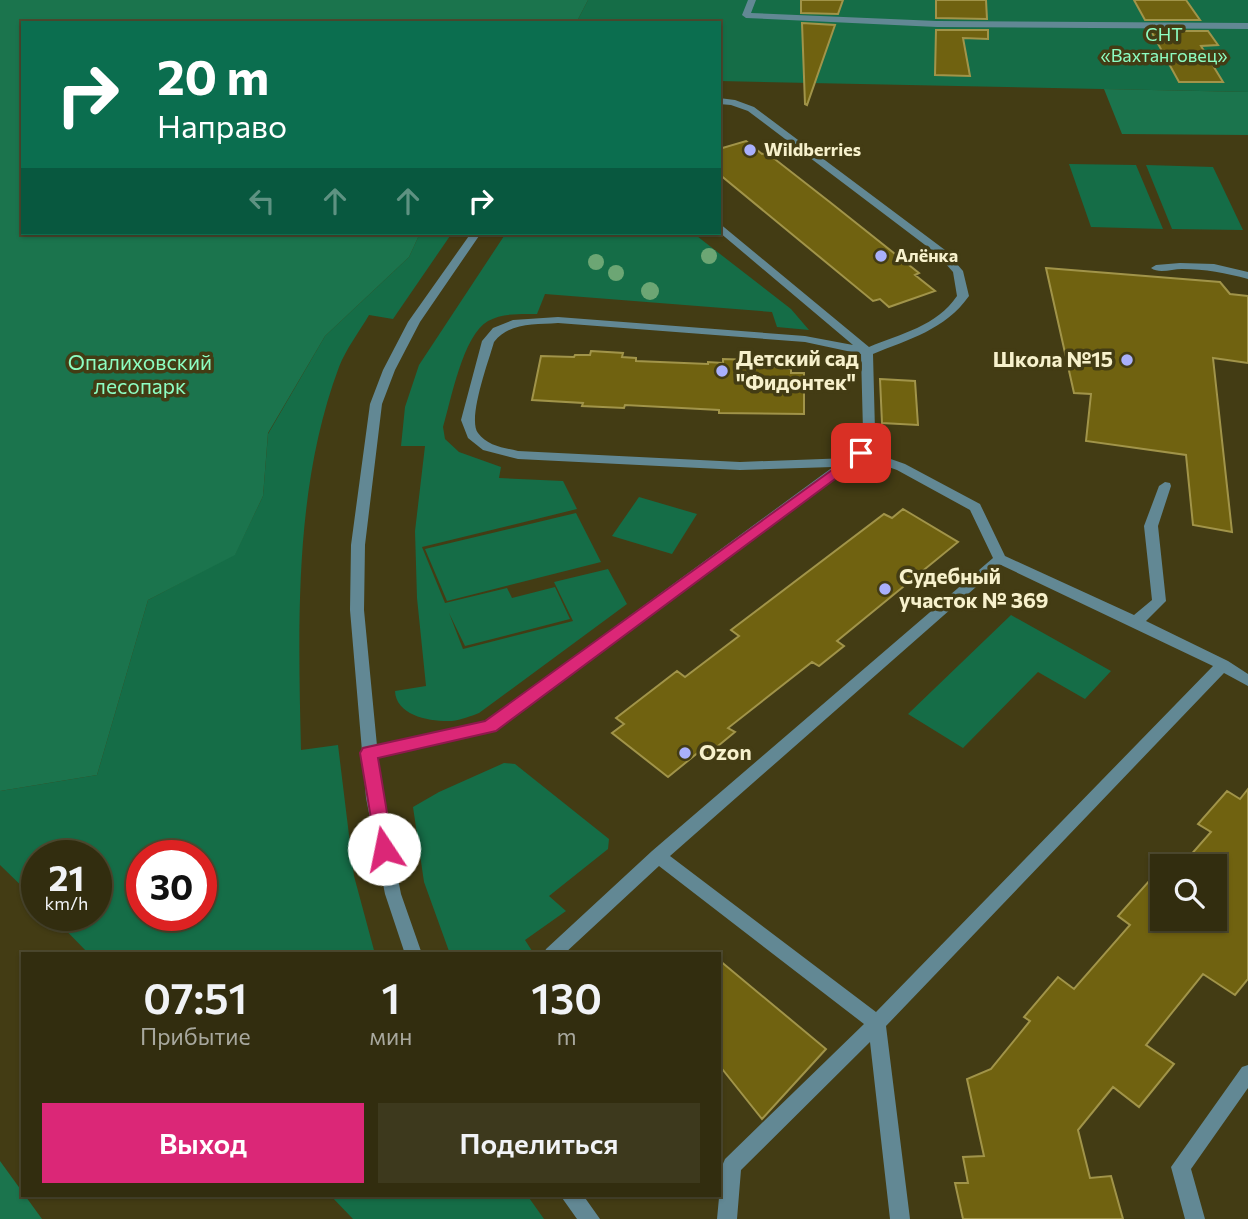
<!DOCTYPE html>
<html lang="ru">
<head>
<meta charset="utf-8">
<style>
  body { margin:0; font-family:Commissioner,sans-serif; background:#3d391d; color:#f1f3f6; height:100vh; display:flex; flex-direction:column; font-size:26px; white-space:nowrap }
  * { box-sizing:border-box; margin:0 }
  p { font-size:23px; color:#a8a89e }
  .icon { flex:none; width:38px; height:38px; fill:none; stroke:currentColor; stroke-width:2; stroke-linecap:round; stroke-linejoin:round }
  .map { position:relative; flex:1; overflow:hidden }
  .panel { position:absolute; left:21px; top:952px; width:700px; height:245px; display:flex; flex-direction:column; background:#322d0f; border-radius:0px; box-shadow:0 2px 5px #0004,0 0 0 2px #4d492f }
  .panel>* { flex:none }
  .top-card { position:absolute; left:21px; top:21px; width:700px; height:214px; border-radius:0px; box-shadow:0 2px 5px #0004,0 0 0 2px #4d492f; background:#0b6e4f; color:#fff; overflow:hidden }
  .controls { position:absolute; left:1150px; top:854px; display:grid; gap:14px }
  .controls a { display:grid; place-items:center; width:77px; height:77px; border-radius:0px; background:#322d0f; box-shadow:0 2px 5px #0004,0 0 0 2px #4d492f; font-size:35px }
  .speed { position:absolute; left:21px; top:840px; display:flex; gap:14px; font-size:35px; font-weight:700; text-align:center }
  .speed>* { display:grid; place-content:center; width:91px; height:91px; border-radius:50%; background:#322d0f; box-shadow:0 2px 5px #0004,0 0 0 2px #4d492f; line-height:1 }
  .speed small { font-size:18px; font-weight:400 }
  .speed .limit { border:10px solid #d22; background:#fff; color:#111 }
  .pin { position:absolute; display:grid; place-items:center; width:60px; height:60px; color:#fff; margin:-30px; border-radius:14px; box-shadow:0 4px 10px #0006 }
  .me { position:absolute; width:77px; margin:-38px; rotate:349deg; stroke-linejoin:round; filter:drop-shadow(0 0 5px #0008) }
  .turn { display:flex; align-items:center; gap:24px; height:147px; padding:0 21px; font-size:32px }
  .turn .icon { width:91px; height:91px; stroke-width:2.5 }
  .turn b { display:block; font-size:49px; line-height:60px }
  .lanes { display:flex; align-items:center; height:66px; padding:0 21px; background:#0003; justify-content:center; gap:35px; direction:ltr }
  .lanes .off { opacity:.35 }
  .eta { display:flex; justify-content:space-evenly; align-items:center; height:119px; text-align:center }
  .eta b { font-size:42px; font-weight:600; line-height:49px }
  .primary-button { display:flex; gap:14px; margin-top:auto; padding:14px 21px }
  .primary-button a { flex:1; height:80px; border-radius:0px; background:#db2777; color:#fff; font-size:28px; font-weight:600; line-height:80px; text-align:center }
  .primary-button a+a { background:#3d391d; color:#f1f3f6 }
  .map>svg:first-child { display:block }
  .green { fill:#156d47; fill-rule:evenodd }
  .forest { fill:#1b744d }
  .building { fill:#706210; stroke:#a19449; stroke-width:2 }
  .lines { fill:none; stroke-linecap:round; stroke-linejoin:round }
  .service { fill:#628894; fill-rule:evenodd }
  .minor { fill:#628894; fill-rule:evenodd }
  .tree { fill:#6ca674 }
  .route { fill:#db2777; stroke:#8e194d; stroke-width:2 }
  .poi-dot { fill:#a9b0fc; stroke:#433c14; stroke-width:2.5 }
  .labels { text-anchor:middle; stroke-width:7; stroke-linejoin:round; paint-order:stroke }
  .far-park-label { font-size:18px; fill:#8dfdc2; stroke:#433c14 }
  .far-poi-label { font-size:18px; font-weight:bold; fill:#f7f1cc; stroke:#433c14; text-anchor:start }
  .poi-label { font-size:21px; font-weight:bold; fill:#f7f1cc; stroke:#433c14; text-anchor:start }
  .park-label { font-size:21px; fill:#8dfdc2; stroke:#433c14 }
</style>
</head>
<body>
<div class="map">
<svg width="1248" height="1219" viewBox="0 0 1248 1219">
  <rect width="100%" height="100%" fill="#433c14"/>
  <path class="green" d="M588,0H1248V92L719,81V23H576Z
    M1069,164L1136,165L1163,229L1091,227Z
    M1146,165L1213,167L1243,230L1172,229Z
    M420,233H452L393,319L369,315C359,332 346,349 339,367C294,487 298,623 301,750L338,745L354,876L375,954H89L51,915H96V856H37V901L0,865V791L97,775L148,600L235,554L263,496L268,434L325,336L409,257ZM142,856H201V915H142Z
    M506,233H693L791,309L809,330L777,327L772,312L545,294L537,314C520,314 502,313 488,321C463,335 451,400 443,427L445,439L459,452L501,467L499,478L563,481L577,509L422,547L445,603L507,588L512,598L555,587L570,619L465,646L449,613L463,649L573,621L554,582L608,569L627,604L479,713C471,716 461,720 452,721C431,722 396,716 395,691L426,686L417,598L415,531L425,446H401L405,407L419,365Z
    M639,497L697,514L672,554L612,536Z
    M576,513L601,562L447,601L425,549Z
    M1011,615L1111,671L1085,699L1038,672L963,748L908,714Z
    M504,763L515,764L609,839L608,849L549,896L566,911L525,940L534,954H450L424,882L413,807L439,792Z
    M330,1195H527L544,1219H353Z"/>
  <path class="forest" d="M0,0H588L576,23H23V233H420L409,257L325,336L268,433L263,496L235,555L148,600L97,775L0,791Z
    M1104,89L1248,92V135L1122,134Z
    M0,1161L42,1219H0Z"/>
  <path class="building" d="M801,0H843L838,14L801,13Z
    M936,0H986L987,19L936,18Z
    M1134,0H1186L1200,20H1145Z
    M802,23L835,25L807,105L805,104Z
    M936,30H988V39L963,38L970,76L935,75Z
    M1151,31H1208L1218,45L1201,46L1223,82H1179Z
    M746,141L762,154L767,153L831,203L919,273L915,275L935,291L889,307L880,299L873,301L719,174V149Z
    M1046,268L1220,282L1230,294L1248,296V363L1213,358L1232,532L1193,525L1186,455L1086,441L1091,394L1074,393Z
    M591,351L623,353L622,357L636,358V361L708,364V362L723,363V359L755,360V364L791,369V373H804V414L719,413V410L625,405L624,408L582,406L583,403L532,400L541,356L574,357L575,355H590Z
    M880,379L915,381L918,425L882,423Z
    M903,509L958,542L837,641L844,646L819,666L812,662L728,728L735,732L707,755L700,751L668,777L612,733L624,724L616,718L677,671L685,677L739,636L731,630L884,514L892,518Z
    M1248,789V979L1235,995L1203,974L1146,1045L1174,1064L1139,1107L1113,1087L1078,1130L1090,1178L1111,1176L1123,1219H963L955,1183H968L963,1157L984,1156L967,1079L991,1069L1030,1021L1024,1017L1058,977L1074,989L1130,925L1118,916L1150,880L1162,888V919H1214V866H1181L1211,832L1198,824L1227,791L1240,799Z
    M719,960L826,1049L762,1119L719,1065Z"/>
  <g class="lines">
    <path class="service" d="M748,0H756L751,13L937,21L1248,23V29L937,27L746,18L742,15Z
      M719,98L735,100L754,107L945,250L963,271L969,296C945,330 909,339 873,354L875,431L868,451L905,464L980,504L1005,556L1134,615L1152,600L1144,526L1159,486L1165,482L1170,483L1171,486L1158,526L1166,601L1146,621L1228,661L1248,674V686L1224,673L886,1026L910,1219H890L870,1042L741,1170L737,1219H717L722,1166L725,1159L864,1024L659,866L564,954H544L546,949L652,851L993,558L970,510L897,470L857,456L855,453L863,431L861,354L805,342L558,323C534,325 510,322 494,342C489,360 467,419 478,433C487,446 505,448 518,451L740,462L849,458L855,462L495,730L369,759L364,757L361,753L364,749L369,747L486,721L833,467L740,470L518,459L483,450L468,438L461,420L482,341L493,328L513,320L558,317L805,336L853,345L719,232V223L869,347C900,334 937,326 957,296L953,272L937,254L748,111L731,105L719,104ZM1001,565L1213,666L876,1012L670,856Z
      M1180,263L1214,264L1248,272V279C1226,273 1205,269 1182,269C1172,269 1159,274 1151,268L1156,265Z
      M1248,1065V1088L1191,1169L1205,1219H1185L1171,1167L1242,1067Z"/>
    <path class="minor" d="M471,233H481L420,322L395,370L382,404L365,545L364,610L382,798L401,894L422,954H405L385,894L366,798L350,610L351,545L370,404L383,370L408,322Z
      M560,1195H583L600,1219H577Z"/>
  </g>
  <g class="tree">
    <circle cx="709" cy="256" r="8"/>
    <circle cx="596" cy="262" r="8"/>
    <circle cx="616" cy="273" r="8"/>
    <circle cx="650" cy="291" r="9"/>
  </g>
  <path class="route" d="M861,449L866,450V456L496,731L378,758L393,849L390,854L384,857L377,854L360,753L363,748L485,721Z"/>
  <g class="poi-dot">
    <circle cx="750" cy="150" r="7"/>
    <circle cx="881" cy="256" r="7"/>
    <circle cx="1127" cy="360" r="7"/>
    <circle cx="722" cy="371" r="7"/>
    <circle cx="885" cy="589" r="7"/>
    <circle cx="685" cy="753" r="7"/>
  </g>
  <g class="labels">
    <g class="far-park-label">
      <text x="1164" y="41">СНТ<tspan x="1164" dy="21">«Вахтанговец»</tspan></text>
    </g>
    <g class="far-poi-label">
      <text x="764" y="156">Wildberries</text>
      <text x="895" y="262">Алёнка</text>
    </g>
    <g class="poi-label">
      <text x="736" y="366">Детский сад<tspan x="736" dy="24">"Фидонтек"</tspan></text>
      <text x="1113" y="367" text-anchor="end">Школа №15</text>
      <text x="899" y="584">Судебный<tspan x="899" dy="24">участок № 369</tspan></text>
      <text x="699" y="760">Ozon</text>
    </g>
    <g class="park-label">
      <text x="140" y="370">Опалиховский<tspan x="140" dy="24">лесопарк</tspan></text>
    </g>
  </g>
</svg>
<div class="controls">
<a><svg class="icon" aria-label="search" viewBox="0 0 24 24"><circle cx="10" cy="10" r="6"/><path d="M15 15l6 6"/></svg></a>
</div>
<div class="speed"><div>21<small>km/h</small></div><div class="limit">30</div></div>
<div class="pin" style="left:861px;top:453px;background:#d93025"><svg class="icon" aria-label="arrive" viewBox="0 0 24 24"><path d="M6 21V4h12l-3 4 3 4H6"/></svg></div>
<svg class="me" style="left:384px;top:849px" viewBox="-20 -20 40 40"><circle r="19" fill="#fff"/><path d="M0-13L10 11 0 6-10 11z" fill="#db2777"/></svg>
<div class="top-card">
<div class="turn"><svg class="icon" aria-label="right" viewBox="0 0 24 24"><path d="M7 20v-9h11M14 6l5 5-5 5"/></svg><div><b>20 m</b>Направо</div></div>
<div class="lanes"><svg class="icon off" aria-label="left" viewBox="0 0 24 24"><path d="M17 20v-9H6M10 6l-5 5 5 5"/></svg><svg class="icon off" aria-label="ahead" viewBox="0 0 24 24"><path d="M12 20V5M6 11l6-6 6 6"/></svg><svg class="icon off" aria-label="ahead" viewBox="0 0 24 24"><path d="M12 20V5M6 11l6-6 6 6"/></svg><svg class="icon" aria-label="right" viewBox="0 0 24 24"><path d="M7 20v-9h11M14 6l5 5-5 5"/></svg></div>
</div>
<section class="panel">
<div class="eta">
<div><b>07:51</b><p>Прибытие</p></div>
<div><b>1</b><p>мин</p></div>
<div><b>130</b><p>m</p></div>
</div>
<div class="primary-button"><a>Выход</a><a>Поделиться</a></div>
</section>
</div>
</body>
</html>
